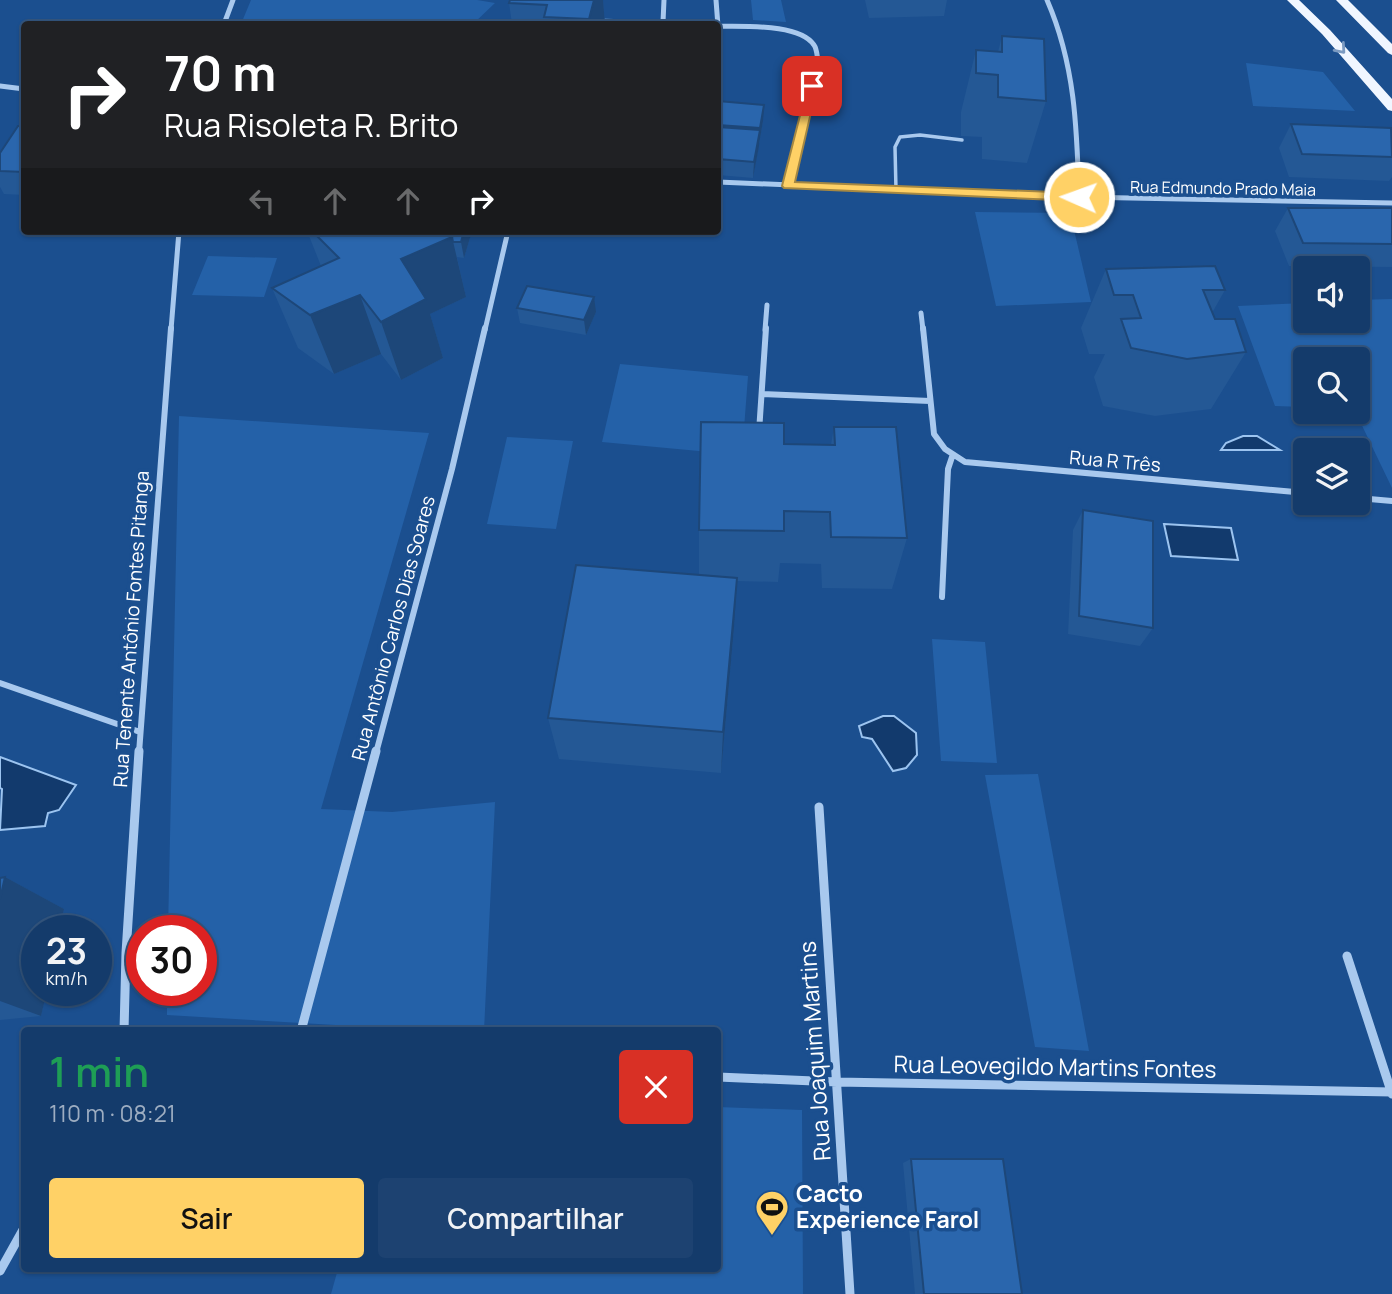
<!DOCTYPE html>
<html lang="pt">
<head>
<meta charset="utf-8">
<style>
  body { margin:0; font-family:Manrope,sans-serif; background:#1d4271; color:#f1f3f6; height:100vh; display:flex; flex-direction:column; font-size:26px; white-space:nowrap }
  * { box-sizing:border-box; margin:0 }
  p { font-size:23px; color:#9dadc1 }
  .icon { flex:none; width:38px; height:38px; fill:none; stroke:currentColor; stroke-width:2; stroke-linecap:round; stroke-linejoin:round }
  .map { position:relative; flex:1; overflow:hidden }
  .side { position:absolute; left:21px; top:1027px; width:700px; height:245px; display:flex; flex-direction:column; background:#143b6b; border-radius:7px; box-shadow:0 2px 5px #0004,0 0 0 2px #33557e }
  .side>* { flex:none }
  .top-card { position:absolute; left:21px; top:21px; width:700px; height:214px; border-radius:7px; box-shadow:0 2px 5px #0004,0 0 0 2px #33557e; background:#202124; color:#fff; overflow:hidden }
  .controls { position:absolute; left:1293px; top:256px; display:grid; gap:14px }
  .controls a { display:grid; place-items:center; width:77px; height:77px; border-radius:7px; background:#143b6b; box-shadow:0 2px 5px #0004,0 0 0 2px #33557e; font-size:35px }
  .speed { position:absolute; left:21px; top:915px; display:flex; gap:14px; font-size:35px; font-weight:700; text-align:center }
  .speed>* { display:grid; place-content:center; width:91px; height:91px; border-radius:50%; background:#143b6b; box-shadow:0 2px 5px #0004,0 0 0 2px #33557e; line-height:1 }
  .speed small { font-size:18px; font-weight:400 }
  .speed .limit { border:10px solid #d22; background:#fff; color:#111 }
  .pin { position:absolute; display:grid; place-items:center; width:60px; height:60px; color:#fff; margin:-30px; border-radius:14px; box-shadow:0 4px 10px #0006 }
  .me { position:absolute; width:77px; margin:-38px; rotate:272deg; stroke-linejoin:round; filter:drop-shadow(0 0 5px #0008) }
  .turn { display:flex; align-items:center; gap:24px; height:147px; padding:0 28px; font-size:32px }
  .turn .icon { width:91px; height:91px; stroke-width:2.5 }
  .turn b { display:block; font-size:49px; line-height:60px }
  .lanes { display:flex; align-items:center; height:66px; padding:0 28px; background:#0003; justify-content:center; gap:35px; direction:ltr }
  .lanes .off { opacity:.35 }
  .round { display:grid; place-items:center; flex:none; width:74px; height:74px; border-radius:7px; background:#1d4271 }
  .overview { display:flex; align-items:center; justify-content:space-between; height:119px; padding:0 28px }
  h1 { font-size:42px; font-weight:600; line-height:52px; color:#1e9e55 }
  .button { display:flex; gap:14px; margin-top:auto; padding:14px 28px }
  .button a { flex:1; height:80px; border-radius:7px; background:#ffd166; color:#111; font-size:28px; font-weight:600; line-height:80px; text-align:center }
  .button a+a { background:#1d4271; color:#f1f3f6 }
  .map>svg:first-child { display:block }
  .green { fill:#2461a8 }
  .water { fill:#123a6d; stroke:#9cc4f0; stroke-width:2 }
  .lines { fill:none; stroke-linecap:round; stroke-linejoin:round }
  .lane { stroke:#a9c9ee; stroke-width:3.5 }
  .street-far2 { stroke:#a9c9ee; stroke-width:5 }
  .street-far1 { stroke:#a9c9ee; stroke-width:6 }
  .street { stroke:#a9c9ee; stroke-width:9 }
  .primary { fill:#f0f6ff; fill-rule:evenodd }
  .wall { fill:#245895 }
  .shaded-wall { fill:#1d4779 }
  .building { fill:#2a66ad; stroke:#1d4779; stroke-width:2 }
  .oneway { stroke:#7b9ac1 }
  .route { fill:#ffd166; stroke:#a68842; stroke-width:2 }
  .labels { text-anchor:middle; stroke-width:7; stroke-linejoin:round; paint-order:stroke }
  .far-street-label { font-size:16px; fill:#fff; stroke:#1b4f8f }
  .street-label { font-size:19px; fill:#fff; stroke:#1b4f8f }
  .near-street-label { font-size:23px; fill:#fff; stroke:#1b4f8f }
  .near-poi-label { font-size:23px; font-weight:bold; fill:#fff; stroke:#1b4f8f; text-anchor:start }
</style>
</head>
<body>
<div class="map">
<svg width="1392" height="1294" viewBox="0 0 1392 1294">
  <rect width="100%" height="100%" fill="#1b4f8f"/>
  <path class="green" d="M251,0H477L495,3L473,24H241Z
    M751,0H781L786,22L753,20Z
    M1246,63L1323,72L1355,111L1253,106Z
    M975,212L1070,213L1091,302L996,306Z
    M208,256L277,258L264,297L192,295Z
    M1392,299V488L1355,411H1358V359H1306L1305,407L1275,406L1238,306L1305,303L1306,320H1358V300Z
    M620,364L748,376L742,455L602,442Z
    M179,416L429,433L321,809L392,812L495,802L484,1031H438L167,1015V991L201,990V931H168Z
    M507,437L573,441L556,529L487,524Z
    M932,639L985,642L997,763L941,761Z
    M1038,774L1089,1051L1035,1047L985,775Z
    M718,1107L802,1110L803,1294H331L338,1269H718Z"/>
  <path class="water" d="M1243,436H1257L1280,450H1221L1226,443Z
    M1164,524L1231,528L1238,560L1171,556Z
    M883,716H894L916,733L917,755L906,768L893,771L872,739L862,737L859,726Z
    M0,757L76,785L59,810L48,813L45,826L0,830L2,789L0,788Z"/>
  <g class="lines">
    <path class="lane" d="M896,190L895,147L900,137L920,135L962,140"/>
    <path class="street-far2" d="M716,0L718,26
      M1047,0C1075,64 1077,128 1079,197
      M596,21L701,24
      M663,22L664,0
      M224,24L233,0
      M718,26C742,27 799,23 814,45C817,49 817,56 818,61L788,185
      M0,86L24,89
      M718,182L1079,197L1392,203
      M921,313L923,330
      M171,330L179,231
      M485,330L508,231
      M765,330L767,305"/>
    <path class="street-far1" d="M923,328L934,434L945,449L965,462L1306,493
      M762,394L930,401
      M759,432L766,328
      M1358,498L1392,501
      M942,597L948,469L952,457
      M0,683L140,732
      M139,753L171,328
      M376,753L452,469L485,328"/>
    <path class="street" d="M819,807L850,1294
      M1347,956L1392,1094
      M124,1031L126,953L139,751
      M301,1031L376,751
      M718,1077L837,1082L1392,1092
      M0,1271L24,1228"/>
    <path class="primary" d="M1287,0H1299L1330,30L1392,99V111L1388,110L1322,34Z
      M1336,0H1348L1392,44V55L1388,53Z"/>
  </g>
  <path class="wall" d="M603,0L605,24H512L509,3Z
    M865,0H947L944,16L869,18Z
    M1002,36L1046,101L1027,163L982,159V137L961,136V112L976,50L998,52Z
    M718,101L763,121L753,178L718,175Z
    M1291,124L1392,129V177L1389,181L1289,177L1279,148Z
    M24,126V195L4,194L0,187V153Z
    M1288,208H1392V267L1289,266L1275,231Z
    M307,231H472L464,258L457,257L466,297L430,314L443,358L401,380L381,354L334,374L298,348L272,288L321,266Z
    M1106,269L1225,290L1212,313L1215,319L1246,352L1211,409L1155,416L1103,406L1094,377L1105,354H1089L1081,328Z
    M517,308L596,312L586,335L520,323Z
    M834,427L907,538L892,589L822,588L821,564L780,563L778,582L736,581L734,627L721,773L559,759L548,718L699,575V530L784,444L831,445Z
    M1083,510L1153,628L1140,646L1068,634L1073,530Z
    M5,877L64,909L41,1016L0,1020V878Z
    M911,1159L1022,1294H915L903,1163Z"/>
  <path class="shaded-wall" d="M594,0H603L605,24H590L589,19Z
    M764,105L763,121L759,144L760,128Z
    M760,130L759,146L753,178L754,162Z
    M464,231H472L464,258L461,242Z
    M452,237L466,297L430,314L443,358L401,380L381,322L401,259Z
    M360,295L381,354L334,374L310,315Z
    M594,297L596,312L586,335L584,320Z
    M737,578L734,627L721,773L723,732Z
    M5,877L64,909L59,931H37V990H47L41,1016L0,1001V899Z"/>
  <path class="building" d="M510,0H594L589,19L544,17L547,5L509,3Z
    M1002,36L1044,39L1046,101L998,97V75L976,73V50L1002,52Z
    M718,101L764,105L760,128L718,125Z
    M1291,124L1391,128L1392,157L1302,154Z
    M18,126H24V172L0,171V153Z
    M718,127L760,130L754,162L718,159Z
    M1288,208H1392V244L1303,243Z
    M312,231H448L452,237L401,259L426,299L381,322L360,295L310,315L272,288L339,258Z
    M448,231H464L461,242H453L452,237Z
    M1215,266L1225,290H1203L1215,319H1235L1246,352L1187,359L1131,348L1121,319L1141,318L1133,295H1114L1106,269Z
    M527,286L594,297L584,320L517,308Z
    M701,422L784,423V444L835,445L834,427H896L907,538L831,537L830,512L784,511V531L699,530Z
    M1083,510L1153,521V628L1079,616Z
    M576,565L737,578L723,732L548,718Z
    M5,877L0,899V878Z
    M911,1159H1003L1022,1294H924Z"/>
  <defs><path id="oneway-chevron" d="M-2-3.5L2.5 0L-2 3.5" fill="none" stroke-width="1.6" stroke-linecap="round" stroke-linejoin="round" transform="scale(1.75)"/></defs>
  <use class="oneway" href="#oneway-chevron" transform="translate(1341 49) rotate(49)"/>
  <path class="route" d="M808,84L817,86L795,182L1079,193L1085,197L1079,201L784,188L782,186Z"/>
  <defs>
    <symbol id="stadium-pin" viewBox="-11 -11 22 30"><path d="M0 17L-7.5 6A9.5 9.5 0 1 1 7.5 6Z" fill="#ffd166" stroke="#1b4f8f"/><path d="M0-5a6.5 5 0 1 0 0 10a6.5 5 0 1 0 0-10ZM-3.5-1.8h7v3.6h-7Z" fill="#111"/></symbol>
  </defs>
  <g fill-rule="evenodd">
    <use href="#stadium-pin" x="753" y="1188" width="38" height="52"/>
  </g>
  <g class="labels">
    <g class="far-street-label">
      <text transform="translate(1223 188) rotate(1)" y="6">Rua Edmundo Prado Maia</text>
    </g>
    <g class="street-label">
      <text transform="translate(1115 461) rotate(5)" y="7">Rua R Três</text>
      <text transform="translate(393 628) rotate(-75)" y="7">Rua Antônio Carlos Dias Soares</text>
      <text transform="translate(131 629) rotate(-86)" y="7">Rua Tenente Antônio Fontes Pitanga</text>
    </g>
    <g class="near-street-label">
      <text transform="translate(815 1051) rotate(-94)" y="8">Rua Joaquim Martins</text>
      <text transform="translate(1055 1067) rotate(1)" y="8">Rua Leovegildo Martins Fontes</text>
    </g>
    <g class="near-poi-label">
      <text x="796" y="1202">Cacto<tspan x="796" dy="26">Experience Farol</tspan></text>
    </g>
  </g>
</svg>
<div class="controls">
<a><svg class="icon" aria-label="sound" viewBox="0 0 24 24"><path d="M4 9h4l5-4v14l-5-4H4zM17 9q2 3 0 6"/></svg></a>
<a><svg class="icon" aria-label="search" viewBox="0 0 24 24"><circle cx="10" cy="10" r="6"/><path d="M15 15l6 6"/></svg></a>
<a><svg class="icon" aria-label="layers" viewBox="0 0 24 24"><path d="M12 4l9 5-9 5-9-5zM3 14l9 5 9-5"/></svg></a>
</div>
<div class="speed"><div>23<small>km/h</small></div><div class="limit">30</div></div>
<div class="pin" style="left:812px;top:86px;background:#d93025"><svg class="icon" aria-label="arrive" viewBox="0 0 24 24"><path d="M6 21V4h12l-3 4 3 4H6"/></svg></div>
<svg class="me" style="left:1079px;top:197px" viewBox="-20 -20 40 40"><circle r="17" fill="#ffd166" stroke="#fff" stroke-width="3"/><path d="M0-11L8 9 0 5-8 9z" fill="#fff"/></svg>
<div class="top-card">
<div class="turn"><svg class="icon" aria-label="right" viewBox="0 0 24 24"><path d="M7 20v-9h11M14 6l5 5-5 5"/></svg><div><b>70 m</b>Rua Risoleta R. Brito</div></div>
<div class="lanes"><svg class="icon off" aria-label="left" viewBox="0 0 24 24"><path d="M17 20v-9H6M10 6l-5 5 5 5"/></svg><svg class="icon off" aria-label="ahead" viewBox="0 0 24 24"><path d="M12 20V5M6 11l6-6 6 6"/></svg><svg class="icon off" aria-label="ahead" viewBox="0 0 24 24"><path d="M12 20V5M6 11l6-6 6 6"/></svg><svg class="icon" aria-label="right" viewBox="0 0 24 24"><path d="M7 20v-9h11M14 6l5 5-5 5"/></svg></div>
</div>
<section class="side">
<div class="overview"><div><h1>1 min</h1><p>110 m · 08:21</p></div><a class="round" style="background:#d93025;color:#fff"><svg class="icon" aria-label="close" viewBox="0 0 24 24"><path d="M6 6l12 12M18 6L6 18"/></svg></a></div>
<div class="button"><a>Sair</a><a>Compartilhar</a></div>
</section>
</div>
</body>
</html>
